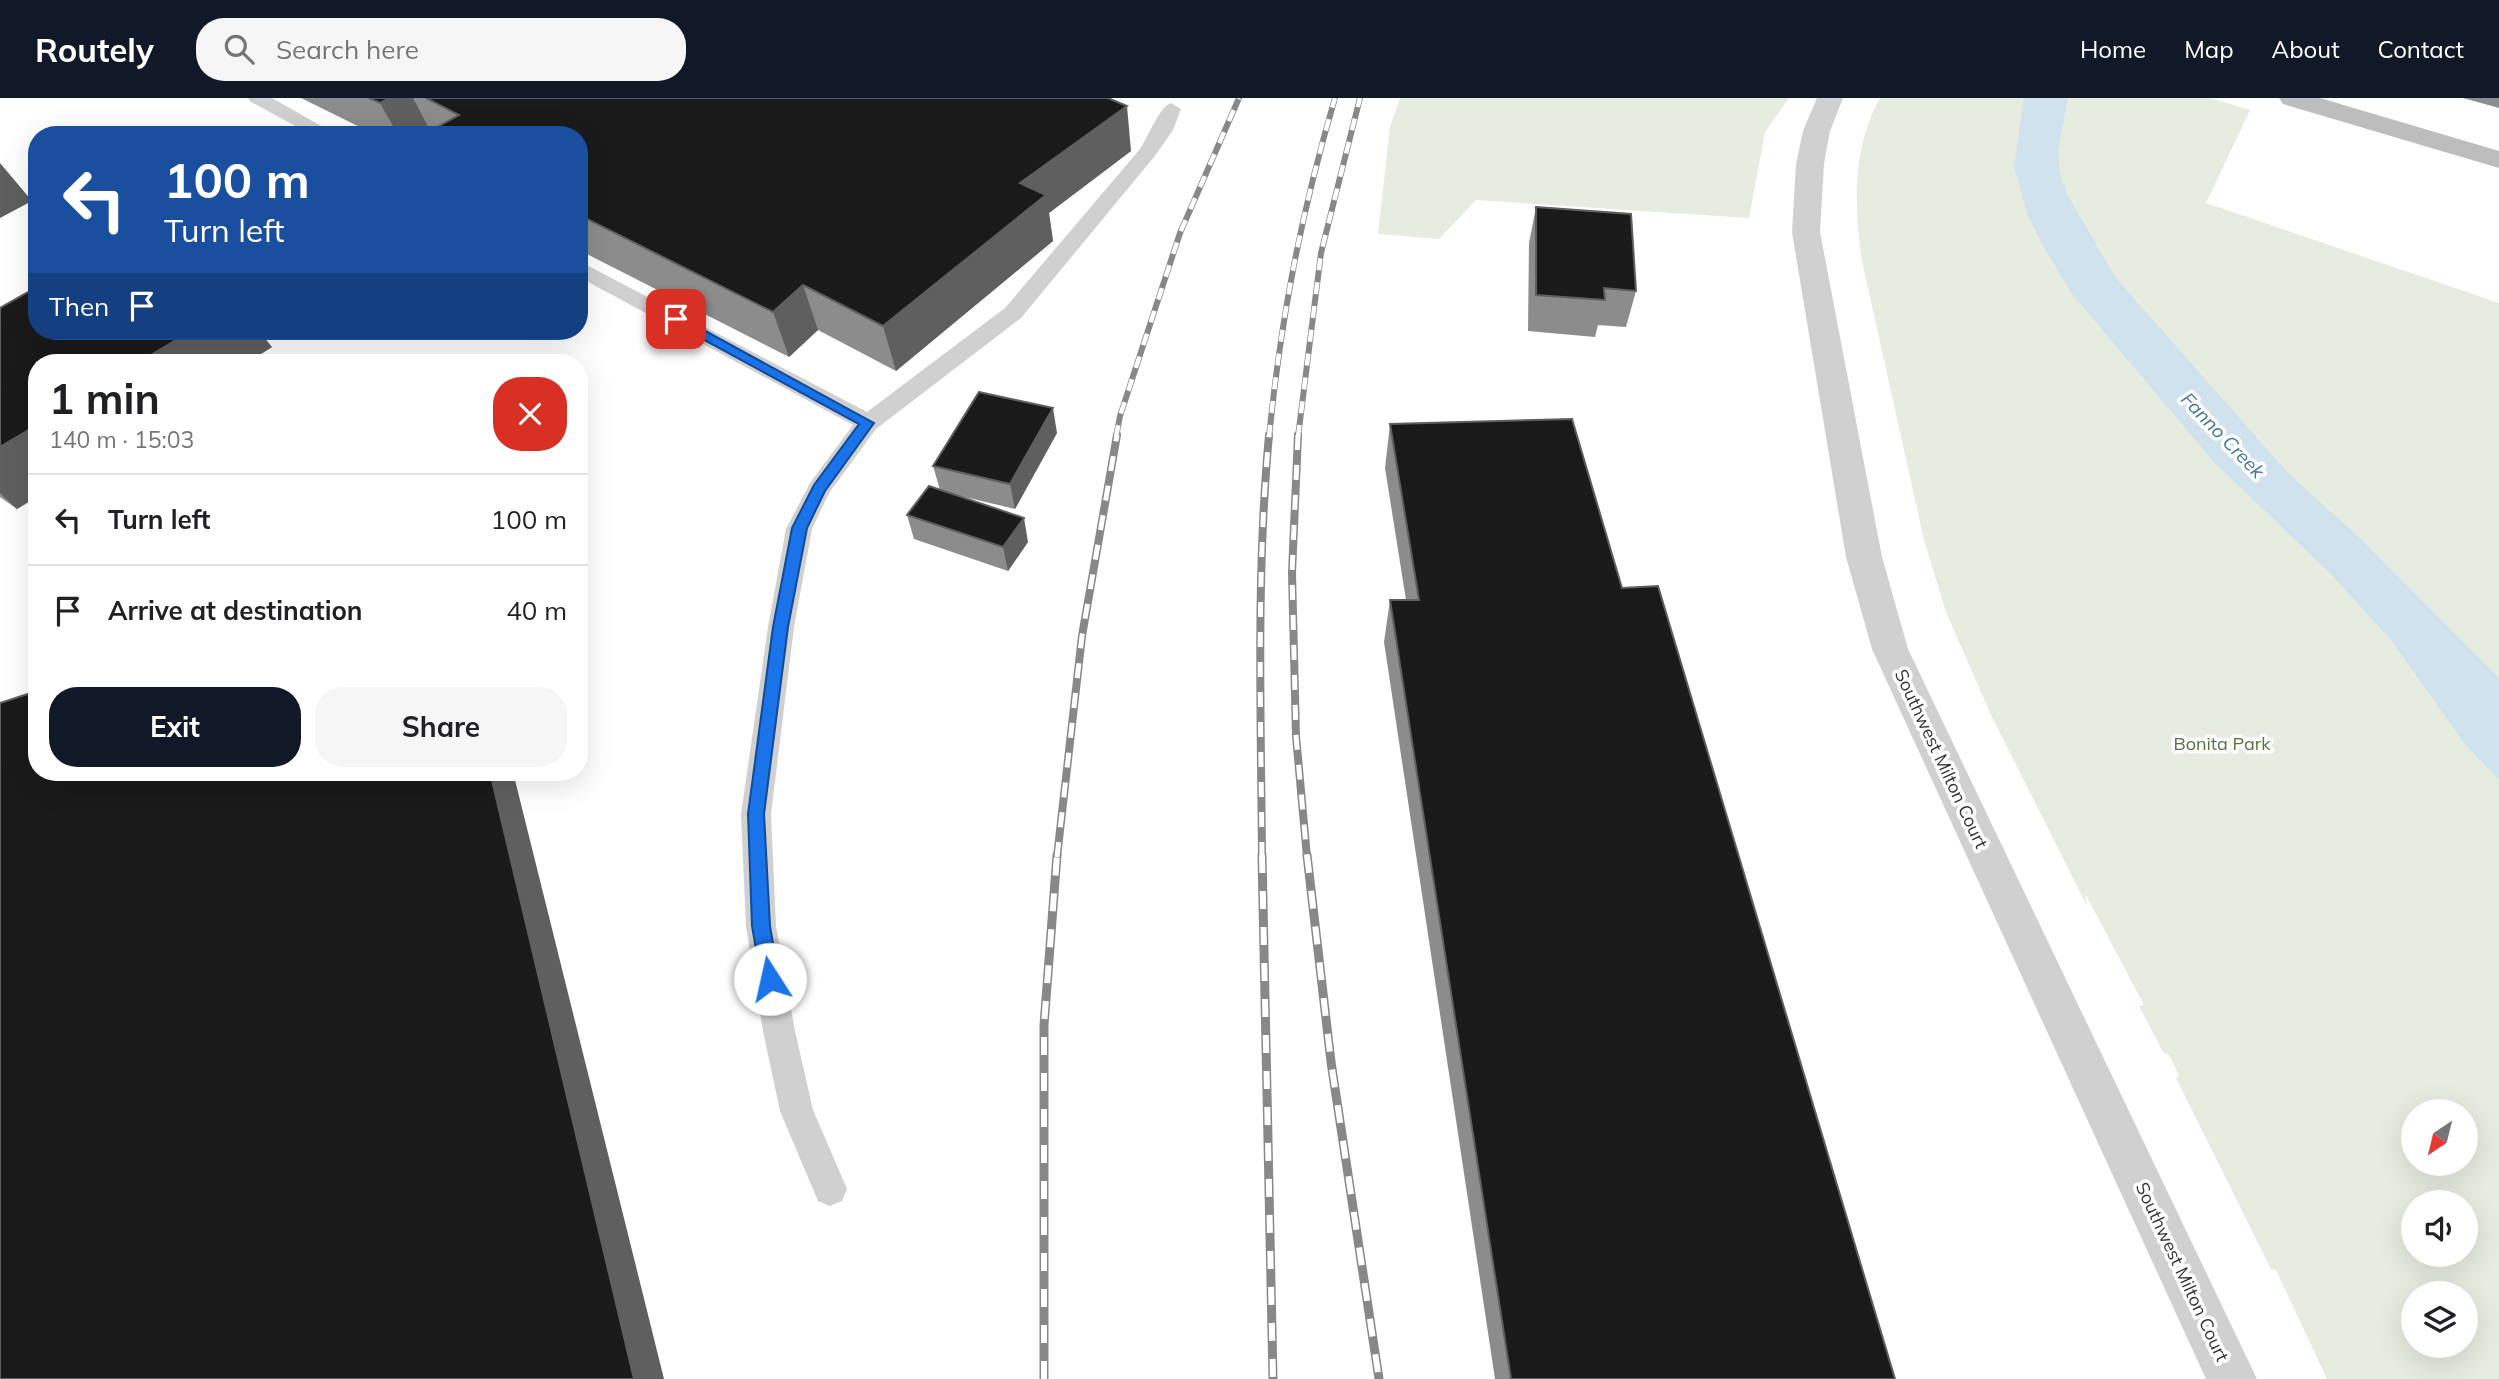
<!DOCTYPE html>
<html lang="en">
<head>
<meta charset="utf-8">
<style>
  body { margin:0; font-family:Mulish,sans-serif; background:#f6f6f6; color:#202124; height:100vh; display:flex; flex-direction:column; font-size:26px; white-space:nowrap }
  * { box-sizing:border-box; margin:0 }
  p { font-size:23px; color:#757577 }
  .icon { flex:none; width:38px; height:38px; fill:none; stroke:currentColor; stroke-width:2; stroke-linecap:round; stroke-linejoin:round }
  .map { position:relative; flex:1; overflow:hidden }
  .drawer { position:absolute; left:28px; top:256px; width:560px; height:427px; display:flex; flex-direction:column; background:#fff; border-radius:28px; box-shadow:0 7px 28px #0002 }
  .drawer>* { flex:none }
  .hud { position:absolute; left:28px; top:28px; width:560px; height:214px; border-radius:28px; box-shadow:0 7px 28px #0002; background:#1a4fa0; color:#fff; overflow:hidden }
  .needle { width:46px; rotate:215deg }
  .tools { position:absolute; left:2401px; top:1001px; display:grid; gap:14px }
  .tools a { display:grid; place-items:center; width:77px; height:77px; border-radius:50%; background:#fff; box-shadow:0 7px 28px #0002; font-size:35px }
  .pin { position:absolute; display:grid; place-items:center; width:60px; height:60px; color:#fff; margin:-30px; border-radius:14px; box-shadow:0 4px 10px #0006 }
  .me { position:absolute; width:77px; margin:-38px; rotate:350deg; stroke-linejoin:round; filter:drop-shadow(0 0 5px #0008) }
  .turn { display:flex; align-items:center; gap:24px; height:147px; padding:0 21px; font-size:32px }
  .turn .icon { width:91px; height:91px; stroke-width:2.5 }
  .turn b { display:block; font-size:49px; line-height:60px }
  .then { display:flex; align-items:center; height:66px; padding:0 21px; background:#0003; gap:14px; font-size:26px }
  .round { display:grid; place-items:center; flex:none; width:74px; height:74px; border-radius:28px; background:#f6f6f6 }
  .summary { display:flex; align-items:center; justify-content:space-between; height:119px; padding:0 21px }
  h1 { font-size:42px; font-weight:700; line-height:52px }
  .primary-button { display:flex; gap:14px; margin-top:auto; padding:14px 21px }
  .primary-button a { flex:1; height:80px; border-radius:28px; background:#111827; color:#fff; font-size:28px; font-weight:700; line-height:80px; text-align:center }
  .primary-button a+a { background:#f6f6f6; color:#202124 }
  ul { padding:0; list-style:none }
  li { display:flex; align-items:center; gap:21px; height:91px; padding:0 21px; border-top:2px solid #e0e0e0 }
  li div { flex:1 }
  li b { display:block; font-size:26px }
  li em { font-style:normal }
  header { display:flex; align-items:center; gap:42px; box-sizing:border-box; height:98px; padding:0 35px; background:#111827; color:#fff }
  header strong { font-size:33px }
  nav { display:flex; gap:38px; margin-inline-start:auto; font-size:24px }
  .search { width:490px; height:63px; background:#f6f6f6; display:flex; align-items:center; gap:18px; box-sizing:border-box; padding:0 24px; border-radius:28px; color:#757577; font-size:26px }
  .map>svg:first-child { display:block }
  .green { fill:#e6ecdf; fill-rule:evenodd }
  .water { fill:#cfe2ee }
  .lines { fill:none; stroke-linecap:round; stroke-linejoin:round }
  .service { fill:#d0d0d0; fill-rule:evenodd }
  .minor { fill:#d0d0d0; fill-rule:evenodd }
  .secondary { fill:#bdbdbd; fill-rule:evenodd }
  .rail-far2-casing { stroke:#888; stroke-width:6 }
  .rail-far1-casing { stroke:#888; stroke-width:8 }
  .rail-casing { stroke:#888; stroke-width:9 }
  .rail-far2 { stroke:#fff; stroke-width:4.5; stroke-dasharray:12; stroke-linecap:butt }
  .rail-far1 { stroke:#fff; stroke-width:5; stroke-dasharray:15; stroke-linecap:butt }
  .rail { stroke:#fff; stroke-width:6; stroke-dasharray:18; stroke-linecap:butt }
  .wall { fill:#8c8c8c }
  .shaded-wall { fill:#5f5f5f }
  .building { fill:#1a1a1a; stroke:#5f5f5f; stroke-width:2 }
  .route { fill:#1a73e8; stroke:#114b97; stroke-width:2 }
  .labels { text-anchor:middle; stroke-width:7; stroke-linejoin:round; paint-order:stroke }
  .park-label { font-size:18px; fill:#56703f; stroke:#fff }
  .street-label { font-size:18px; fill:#333; stroke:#fff }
  .water-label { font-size:19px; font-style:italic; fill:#3f7597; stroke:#fff }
</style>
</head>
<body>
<header>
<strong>Routely</strong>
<div class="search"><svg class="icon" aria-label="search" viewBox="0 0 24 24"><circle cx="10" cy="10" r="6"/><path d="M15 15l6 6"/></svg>Search here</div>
<nav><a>Home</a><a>Map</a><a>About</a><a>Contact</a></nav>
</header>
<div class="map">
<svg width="2499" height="1281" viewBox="0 0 2499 1281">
  <rect width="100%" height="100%" fill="#fff"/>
  <path class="green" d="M1400,0H1789L1765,34L1749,120L1476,102L1439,141L1378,136L1390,29Z
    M1880,0H2210L2250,12L2206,105L2499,205V1281H2327L2276,1172L2271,1171L2176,980L2179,977L2169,957L2163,954L2139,908L2144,907L2085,795L2087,808L1991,617L1946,514L1924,442L1862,163C1854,109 1852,50 1880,0ZM2413,1013H2466V1066H2413ZM2413,1104H2466V1157H2413ZM2413,1195H2466V1248H2413Z"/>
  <path class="water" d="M2024,0H2068L2058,52L2060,75L2067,96L2115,179L2288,375L2361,441L2499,580V682L2464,645L2391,542L2330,475L2214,364L2072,196L2042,146L2027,115L2014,69Z"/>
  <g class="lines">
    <path class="service" d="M248,0H272L337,37H312L251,4Z
      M1171,5L1181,11L1173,32L1154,59L1021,220L876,331L829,395L812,431L794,529L771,716L776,828L795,933L813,1012L847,1091L842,1103L830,1108L818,1103L780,1013L763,933L746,828L741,716L768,529L786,431L810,385L853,327L579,179V163L867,314L1005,210L1140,51C1148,39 1160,8 1171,5Z"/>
    <path class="minor" d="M1817,0H1843L1830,33L1824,66L1820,134L1882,459L1908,551L2257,1281H2206L1872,551L1846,459L1792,134L1796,66L1803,33Z"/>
    <path class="secondary" d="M2279,0H2320L2499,53V70L2283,6Z"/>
    <defs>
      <path id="rail-far2" d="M1116,339L1120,318L1180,135L1239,0
        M1269,339C1281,219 1301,116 1335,0
        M1298,339L1321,155L1360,0"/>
      <path id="rail-far1" d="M1298,337L1292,475L1296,638L1307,759
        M1057,759L1082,538L1117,337
        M1262,759C1261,618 1256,477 1269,337"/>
      <path id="rail" d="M1262,757L1273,1281
        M1307,757L1331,964L1379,1281
        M1044,1281V927L1057,757"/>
    </defs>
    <use href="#rail-far2" class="rail-far2-casing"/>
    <use href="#rail-far1" class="rail-far1-casing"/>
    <use href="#rail" class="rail-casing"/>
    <use href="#rail-far2" class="rail-far2"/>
    <use href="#rail-far1" class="rail-far1"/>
    <use href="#rail" class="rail"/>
  </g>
  <path class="wall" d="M301,0H1108L1131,53L1049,115L1053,143L896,273L818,232L789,259L579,152V37H376Z
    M2463,0H2499V10Z
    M1536,109L1636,193L1626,229L1598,227L1595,239L1528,233L1529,145Z
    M0,210L272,249L17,411L0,399Z
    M1390,326L1622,490L1895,1281H1495L1384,544L1390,502H1406L1385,370Z
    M1057,335L1015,411L948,395L1028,444L1008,473L914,441L907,417L940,392L933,368Z"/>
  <path class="shaded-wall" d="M390,0H413L432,36L398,37L380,5Z
    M1127,8L1131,53L1049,115L1053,143L896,273L883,228L1020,85Z
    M0,65L32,103L0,120Z
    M803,187L818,232L789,259L773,214Z
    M191,233H259L272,249L248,264H139Z
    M1053,310L1057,335L1015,411L1010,386Z
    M37,327V399L17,411L0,395V349Z
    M1024,420L1028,444L1008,473L1003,449Z
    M490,674H513L664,1281H634Z"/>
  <path class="building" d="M369,0H390L380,5Z
    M426,0H1108L1127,8L1020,85L1046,97L883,228L803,187L773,214L579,117V37H423L459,17Z
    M1536,109L1631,116L1636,193L1604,190L1605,202L1536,197Z
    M37,189V233H191L139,264H37V327L0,349V210Z
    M979,294L1053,310L1010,386L933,368Z
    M1572,321L1622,490L1658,488L1895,1281H1511L1390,502H1419L1390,326Z
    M929,388L1024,420L1003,449L907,417Z
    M37,593V674H490L634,1281H0V605Z"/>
  <path class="route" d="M676,217L874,325L825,393L807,430L788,529L764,716L770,828L779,881L776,886L770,889L764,886L761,881L752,828L748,716L773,529L792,430L814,387L859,326L671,224L669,221Z"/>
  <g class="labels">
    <g class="park-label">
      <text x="2222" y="652">Bonita Park</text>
    </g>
    <g class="street-label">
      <text transform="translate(1941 661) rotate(65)" y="6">Southwest Milton Court</text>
      <text transform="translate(2182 1174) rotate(65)" y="6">Southwest Milton Court</text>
    </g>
    <g class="water-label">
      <text transform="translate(2223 337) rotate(46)" y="7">Fanno Creek</text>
    </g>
  </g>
</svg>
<div class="tools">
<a><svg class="needle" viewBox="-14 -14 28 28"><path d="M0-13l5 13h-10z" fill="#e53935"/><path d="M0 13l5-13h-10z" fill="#757577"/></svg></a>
<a><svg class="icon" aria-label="sound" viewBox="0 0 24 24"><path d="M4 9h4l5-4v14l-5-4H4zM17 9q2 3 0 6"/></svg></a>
<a><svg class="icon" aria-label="layers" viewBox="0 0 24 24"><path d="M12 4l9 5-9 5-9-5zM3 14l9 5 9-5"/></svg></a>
</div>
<div class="pin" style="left:676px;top:221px;background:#d93025"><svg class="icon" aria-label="arrive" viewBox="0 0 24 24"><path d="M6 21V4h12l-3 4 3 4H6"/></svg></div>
<svg class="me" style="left:770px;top:881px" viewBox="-20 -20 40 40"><circle r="19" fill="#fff"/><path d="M0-13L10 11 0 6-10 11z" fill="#1a73e8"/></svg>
<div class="hud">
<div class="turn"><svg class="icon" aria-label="left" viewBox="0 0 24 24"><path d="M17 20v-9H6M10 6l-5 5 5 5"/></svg><div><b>100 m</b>Turn left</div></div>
<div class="then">Then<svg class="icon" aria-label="arrive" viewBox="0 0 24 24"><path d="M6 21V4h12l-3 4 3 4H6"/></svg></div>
</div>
<section class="drawer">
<div class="summary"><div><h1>1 min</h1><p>140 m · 15:03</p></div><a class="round" style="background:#d93025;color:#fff"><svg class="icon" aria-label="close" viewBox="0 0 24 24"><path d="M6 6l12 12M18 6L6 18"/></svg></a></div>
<ul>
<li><svg class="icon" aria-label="left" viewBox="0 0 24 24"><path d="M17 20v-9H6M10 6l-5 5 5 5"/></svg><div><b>Turn left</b></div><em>100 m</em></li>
<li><svg class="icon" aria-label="arrive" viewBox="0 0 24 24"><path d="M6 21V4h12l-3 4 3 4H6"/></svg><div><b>Arrive at destination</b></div><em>40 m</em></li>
</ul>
<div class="primary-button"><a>Exit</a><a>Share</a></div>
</section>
</div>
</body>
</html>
